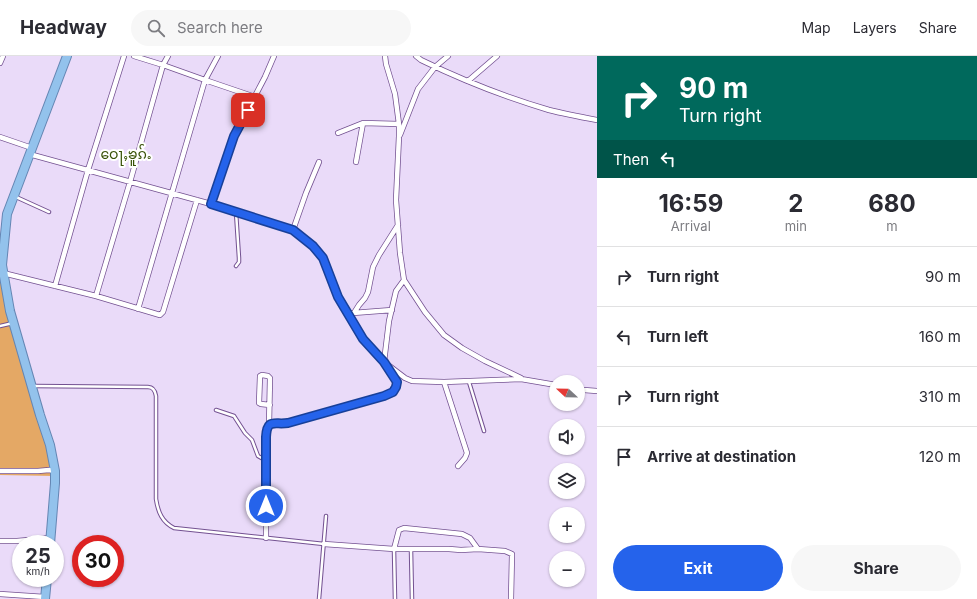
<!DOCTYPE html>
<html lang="en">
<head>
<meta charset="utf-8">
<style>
  body { margin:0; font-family:Inter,"Noto Sans Myanmar",sans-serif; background:#f7f7f7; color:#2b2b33; height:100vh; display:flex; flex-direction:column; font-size:15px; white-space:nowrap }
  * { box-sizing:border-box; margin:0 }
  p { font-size:13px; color:#7c7c81 }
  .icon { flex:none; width:22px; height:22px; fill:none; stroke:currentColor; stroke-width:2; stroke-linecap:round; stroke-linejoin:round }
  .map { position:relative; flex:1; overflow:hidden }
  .side { display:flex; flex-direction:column; background:#fff; width:380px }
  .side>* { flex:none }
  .banner { background:#00695c; color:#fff; overflow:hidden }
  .needle { width:26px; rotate:292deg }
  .fabs { position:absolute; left:549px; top:319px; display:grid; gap:8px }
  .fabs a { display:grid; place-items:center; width:36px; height:36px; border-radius:50%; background:#fff; box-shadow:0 1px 3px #0004; font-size:20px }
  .speed { position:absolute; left:12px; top:479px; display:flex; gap:8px; font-size:20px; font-weight:700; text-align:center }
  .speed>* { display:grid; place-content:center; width:52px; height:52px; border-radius:50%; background:#fff; box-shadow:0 1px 3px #0004; line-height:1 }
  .speed small { font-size:10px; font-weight:400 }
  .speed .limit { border:6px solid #d22; background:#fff; color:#111 }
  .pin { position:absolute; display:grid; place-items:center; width:34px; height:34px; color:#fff; margin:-17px; border-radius:8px; box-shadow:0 2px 6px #0006 }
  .me { position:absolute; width:44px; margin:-22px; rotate:0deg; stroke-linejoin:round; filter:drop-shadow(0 0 3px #0008) }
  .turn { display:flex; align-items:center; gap:14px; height:84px; padding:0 16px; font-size:18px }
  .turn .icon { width:52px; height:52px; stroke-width:2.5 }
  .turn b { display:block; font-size:28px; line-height:34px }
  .then { display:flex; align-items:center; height:38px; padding:0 16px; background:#0003; gap:8px; font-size:15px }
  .eta { display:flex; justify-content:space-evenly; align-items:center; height:68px; text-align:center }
  .eta b { font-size:24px; font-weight:700; line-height:28px }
  .button { display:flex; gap:8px; margin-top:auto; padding:8px 16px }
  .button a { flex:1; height:46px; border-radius:24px; background:#2563eb; color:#fff; font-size:16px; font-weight:700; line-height:46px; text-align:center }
  .button a+a { background:#f7f7f7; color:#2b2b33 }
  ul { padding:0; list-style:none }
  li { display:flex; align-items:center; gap:12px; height:60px; padding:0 16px; border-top:1px solid #e1e1e2 }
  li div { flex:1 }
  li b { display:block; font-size:15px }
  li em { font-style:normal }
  header { display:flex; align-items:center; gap:24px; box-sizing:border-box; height:56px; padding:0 20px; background:#fff; border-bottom:1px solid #e1e1e2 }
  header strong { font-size:19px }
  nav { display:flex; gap:22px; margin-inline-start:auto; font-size:14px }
  .search { width:280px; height:36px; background:#f7f7f7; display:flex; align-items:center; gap:10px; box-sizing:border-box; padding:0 14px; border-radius:22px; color:#7c7c81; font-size:15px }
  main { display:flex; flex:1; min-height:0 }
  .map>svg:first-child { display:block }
  .green { fill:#e4a865 }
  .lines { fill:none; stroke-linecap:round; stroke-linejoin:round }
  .service-casing { stroke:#735191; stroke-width:4.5 }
  .minor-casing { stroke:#735191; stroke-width:6 }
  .trunk-casing { stroke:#6586b3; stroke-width:10 }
  .service { stroke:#fff; stroke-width:2.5 }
  .minor { stroke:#fff; stroke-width:4.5 }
  .trunk { stroke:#93c2ec; stroke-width:8 }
  .route-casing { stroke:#184099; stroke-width:10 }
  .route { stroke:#2563eb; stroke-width:7 }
  .labels { text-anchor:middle; stroke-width:4; stroke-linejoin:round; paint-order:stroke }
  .quarter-label { font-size:14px; fill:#395208; stroke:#fff }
</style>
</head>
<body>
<header>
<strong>Headway</strong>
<div class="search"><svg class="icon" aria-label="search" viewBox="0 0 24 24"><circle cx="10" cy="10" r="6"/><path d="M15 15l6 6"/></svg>Search here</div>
<nav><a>Map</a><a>Layers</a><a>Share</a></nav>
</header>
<main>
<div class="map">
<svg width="597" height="543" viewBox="0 0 597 543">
  <rect width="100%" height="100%" fill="#eadbf9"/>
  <path class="green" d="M0,215L54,420L0,419Z"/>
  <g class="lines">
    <defs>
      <path id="service" d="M16,141L49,156
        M236,156L239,202V206L236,210
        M0,270L13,267
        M469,326L484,375
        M34,330L148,331C153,331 155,334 156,340V443C158,456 162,466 174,472L324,488
        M216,354L234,360L245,377L252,384L258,400L265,404
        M394,494L395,543
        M411,494L412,543
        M319,543L326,460"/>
      <path id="minor" d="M134,0L163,9L205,24L138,253
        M218,0L205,24L255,41
        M385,0L386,8L395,38L399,68V80L396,144L400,197L404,224L425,256L444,279L462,292L485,305L521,322
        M416,0L421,4C462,24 505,41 549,54C565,58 581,61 597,64
        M0,7L3,0
        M468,25L497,0
        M338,77L363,67L399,68
        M400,79L418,33L435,11L448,0
        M0,81L32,92
        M29,98L211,148L293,174L313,190L323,202L338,241L363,283L384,306L405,322L412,325L444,326L521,323L556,329
        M356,106L363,67
        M211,148L234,80L265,21L274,0
        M293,174L306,137L319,106
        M3,217L96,240L160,259L163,256L197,144
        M55,230L88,114L124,0
        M96,240L130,126L163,9L168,0
        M353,257L392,254
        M354,257L359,249L365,242L368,236L373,211L379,199L398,169
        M444,326L467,397L465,402L458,410
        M578,333L584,334L597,335
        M269,369L270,322L268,320L262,319L260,320L259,347L261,348L270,349
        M0,415H38L49,414L55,415
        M266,482V381L267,371L273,367L281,368L288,367L384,340L393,336L396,331L397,326L384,306L389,265L396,235L404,224
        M0,485H17L50,482
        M324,488L394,493H449L461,494L478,493L505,495L512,498L511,543
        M394,493L399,474L404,472L462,478L470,482L478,493
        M0,538L45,541"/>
      <path id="trunk" d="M50,488L55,427V415L50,389L40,359L10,255L2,209L7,158L67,0
        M45,543L47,522"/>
    </defs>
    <use href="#service" class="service-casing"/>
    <use href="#minor" class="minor-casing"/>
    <use href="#trunk" class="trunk-casing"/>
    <use href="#service" class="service"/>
    <use href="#minor" class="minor"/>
    <use href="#trunk" class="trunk"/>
  </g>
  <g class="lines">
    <defs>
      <path id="route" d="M248,54L234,80L211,148L293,174L313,190L323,202L338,241L363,283L384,306L397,326L396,331L393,336L384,340L288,367C274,369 267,362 266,381V450"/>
    </defs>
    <use href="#route" class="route-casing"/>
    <use href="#route" class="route"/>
  </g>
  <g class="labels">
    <g class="quarter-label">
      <text x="126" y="103">ဝေႃႇၶူၵ်ႉ</text>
    </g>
  </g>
</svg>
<div class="fabs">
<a><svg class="needle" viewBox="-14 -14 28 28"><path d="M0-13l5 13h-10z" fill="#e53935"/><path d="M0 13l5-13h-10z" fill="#7c7c81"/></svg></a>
<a><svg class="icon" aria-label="sound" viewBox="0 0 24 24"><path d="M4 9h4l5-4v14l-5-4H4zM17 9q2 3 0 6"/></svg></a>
<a><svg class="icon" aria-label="layers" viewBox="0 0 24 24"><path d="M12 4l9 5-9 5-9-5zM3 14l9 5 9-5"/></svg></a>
<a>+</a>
<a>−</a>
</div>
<div class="speed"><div>25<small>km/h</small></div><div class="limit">30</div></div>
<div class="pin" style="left:248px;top:54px;background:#d93025"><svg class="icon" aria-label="arrive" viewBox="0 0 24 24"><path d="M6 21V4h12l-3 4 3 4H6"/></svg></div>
<svg class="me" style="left:266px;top:450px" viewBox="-20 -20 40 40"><circle r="17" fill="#2563eb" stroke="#fff" stroke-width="3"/><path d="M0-11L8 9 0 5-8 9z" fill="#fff"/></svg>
</div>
<section class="side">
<div class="banner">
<div class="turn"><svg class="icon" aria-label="right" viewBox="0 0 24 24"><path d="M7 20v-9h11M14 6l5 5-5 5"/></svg><div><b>90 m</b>Turn right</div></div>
<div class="then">Then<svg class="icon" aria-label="left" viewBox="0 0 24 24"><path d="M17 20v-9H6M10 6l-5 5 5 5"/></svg></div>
</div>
<div class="eta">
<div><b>16:59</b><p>Arrival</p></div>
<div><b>2</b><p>min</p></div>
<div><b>680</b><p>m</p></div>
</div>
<ul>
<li><svg class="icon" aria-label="right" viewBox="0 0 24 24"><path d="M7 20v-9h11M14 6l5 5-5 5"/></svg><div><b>Turn right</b></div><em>90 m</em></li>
<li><svg class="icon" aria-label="left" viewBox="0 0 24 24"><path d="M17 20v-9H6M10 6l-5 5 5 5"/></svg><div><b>Turn left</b></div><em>160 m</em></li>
<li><svg class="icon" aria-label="right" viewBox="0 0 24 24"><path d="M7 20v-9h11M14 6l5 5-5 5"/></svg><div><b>Turn right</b></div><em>310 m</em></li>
<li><svg class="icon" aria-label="arrive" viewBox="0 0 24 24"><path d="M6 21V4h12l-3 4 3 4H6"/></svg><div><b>Arrive at destination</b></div><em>120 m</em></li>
</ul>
<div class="button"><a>Exit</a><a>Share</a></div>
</section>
</main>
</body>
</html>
